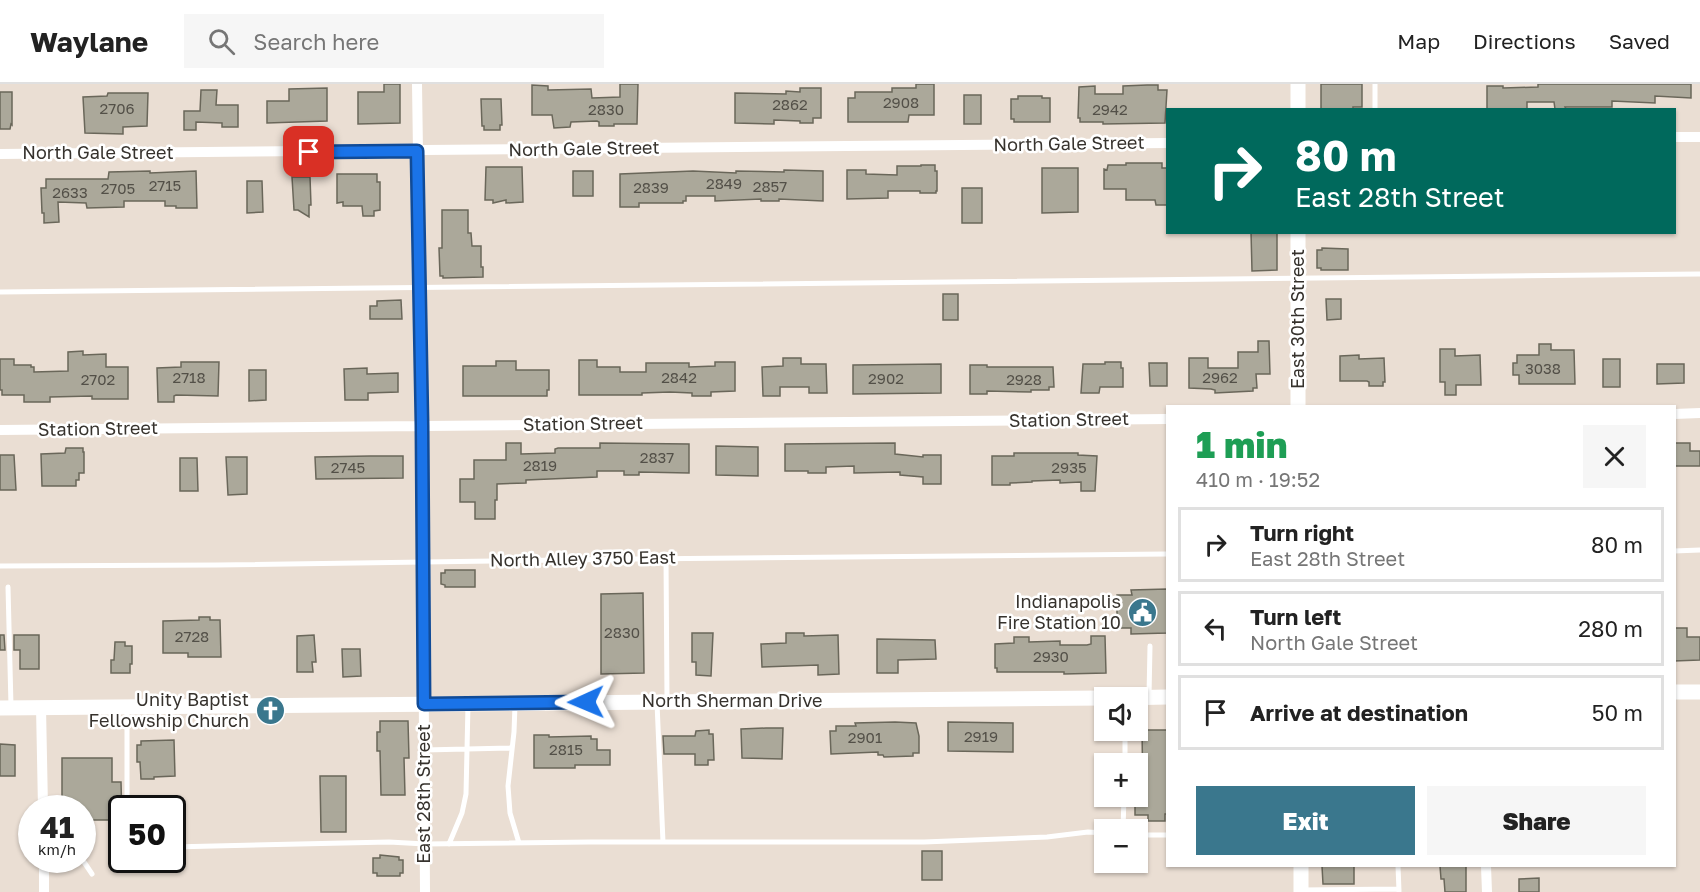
<!DOCTYPE html>
<html lang="en">
<head>
<meta charset="utf-8">
<style>
  body { margin:0; font-family:"Golos Text",sans-serif; background:#f6f6f6; color:#222; height:100vh; display:flex; flex-direction:column; font-size:22px; white-space:nowrap }
  * { box-sizing:border-box; margin:0 }
  p { font-size:20px; color:#767676 }
  .icon { flex:none; width:33px; height:33px; fill:none; stroke:currentColor; stroke-width:2; stroke-linecap:round; stroke-linejoin:round }
  .map { position:relative; flex:1; overflow:hidden }
  .panel { position:absolute; left:1166px; top:321px; width:510px; height:462px; display:flex; flex-direction:column; background:#fff; border-radius:0px; box-shadow:0 2px 4px #0004 }
  .panel>* { flex:none }
  .guide { position:absolute; left:1166px; top:24px; width:510px; height:126px; border-radius:0px; box-shadow:0 2px 4px #0004; background:#00695c; color:#fff; overflow:hidden }
  .tools { position:absolute; left:1094px; top:603px; display:grid; gap:12px }
  .tools a { display:grid; place-items:center; width:54px; height:54px; border-radius:0px; background:#fff; box-shadow:0 2px 4px #0004; font-size:30px }
  .speed { position:absolute; left:18px; top:711px; display:flex; gap:12px; font-size:30px; font-weight:700; text-align:center }
  .speed>* { display:grid; place-content:center; width:78px; height:78px; border-radius:50%; background:#fff; box-shadow:0 2px 4px #0004; line-height:1 }
  .speed small { font-size:15px; font-weight:400 }
  .speed .limit { border:3px solid #111; border-radius:9px; background:#fff; color:#111 }
  .pin { position:absolute; display:grid; place-items:center; width:51px; height:51px; color:#fff; margin:-26px; border-radius:12px; box-shadow:0 3px 9px #0006 }
  .me { position:absolute; width:66px; margin:-33px; rotate:269deg; stroke-linejoin:round; filter:drop-shadow(0 0 4px #0008) }
  .turn { display:flex; align-items:center; gap:21px; height:126px; padding:0 30px; font-size:27px }
  .turn .icon { width:78px; height:78px; stroke-width:2.5 }
  .turn b { display:block; font-size:42px; line-height:51px }
  .round { display:grid; place-items:center; flex:none; width:63px; height:63px; border-radius:0px; background:#f6f6f6 }
  .summary { display:flex; align-items:center; justify-content:space-between; height:102px; padding:0 30px }
  h1 { font-size:36px; font-weight:800; line-height:45px; color:#1e9e55 }
  .action { display:flex; gap:12px; margin-top:auto; padding:12px 30px }
  .action a { flex:1; height:69px; border-radius:0px; background:#3a778d; color:#fff; font-size:24px; font-weight:800; line-height:69px; text-align:center }
  .action a+a { background:#f6f6f6; color:#222 }
  ul { padding:0; list-style:none }
  li { display:flex; align-items:center; gap:18px; height:75px; margin:0 12px 9px; padding:0 18px; border:3px solid #e0e0e0; border-radius:0px }
  li div { flex:1 }
  li b { display:block; font-size:22px }
  li em { font-style:normal }
  header { display:flex; align-items:center; gap:36px; box-sizing:border-box; height:84px; padding:0 30px; background:#fff; border-bottom:2px solid #e0e0e0 }
  header strong { font-size:28px }
  nav { display:flex; gap:33px; margin-inline-start:auto; font-size:21px }
  .search { width:420px; height:54px; background:#f6f6f6; display:flex; align-items:center; gap:15px; box-sizing:border-box; padding:0 21px; border-radius:0px; color:#767676; font-size:22px }
  .map>svg:first-child { display:block }
  .building { fill:#aba89a; stroke:#6a675a; stroke-width:1.5 }
  .lines { fill:none; stroke-linecap:round; stroke-linejoin:round }
  .service { stroke:#fff; stroke-width:5 }
  .minor { stroke:#fff; stroke-width:10 }
  .secondary { stroke:#fff; stroke-width:15 }
  .route-casing { stroke:#114b97; stroke-width:15 }
  .route { stroke:#1a73e8; stroke-width:10 }
  .labels { text-anchor:middle; stroke-width:5; stroke-linejoin:round; paint-order:stroke }
  .number-label { font-size:15px; fill:#535048 }
  .street-label { font-size:18px; fill:#36322d; stroke:#fff }
  .poi-label { font-size:18px; fill:#36322d; stroke:#fff; text-anchor:end }
</style>
</head>
<body>
<header>
<strong>Waylane</strong>
<div class="search"><svg class="icon" aria-label="search" viewBox="0 0 24 24"><circle cx="10" cy="10" r="6"/><path d="M15 15l6 6"/></svg>Search here</div>
<nav><a>Map</a><a>Directions</a><a>Saved</a></nav>
</header>
<div class="map">
<svg width="1700" height="808" viewBox="0 0 1700 808">
  <rect width="100%" height="100%" fill="#eaded3"/>
  <path class="building" d="M384,0H400V39L358,40V8H384Z
    M620,0H638L637,40H614V42H599V38L597,37L571,38L570,43L554,44L552,31H532V1L548,2V6L591,5L592,14L620,13Z
    M916,0H934V31H909L908,38H848V14H855V8H892V4H916Z
    M1321,0H1362V23H1353V25H1321Z
    M1538,0H1691V14L1655,12V19L1612,17V23H1565L1566,25H1555L1554,18H1527V26H1487V2H1503V4L1538,3Z
    M1147,1H1158V6H1167L1165,39L1103,40V38H1080V34H1078L1079,3L1095,2V10H1123V2Z
    M327,4V37L267,39V17H289V5Z
    M800,4H821V34H813V39H800V37L774,36V40L735,39V9L786,10V7L800,8Z
    M201,6H217L216,21H238V43H222V39L196,38V46H184V27H200Z
    M0,8H12V41L11,40L10,45H0Z
    M108,9H148L147,42L123,43V50L85,49L83,13L107,12Z
    M964,11H981V40H964Z
    M1018,12H1042V14H1050V38H1014V35H1011V15H1018Z
    M481,15H501L502,41H500V46H484V42H482Z
    M1126,79H1162V84H1167V121H1156L1155,116H1126V105H1104V85L1107,86L1108,81H1126Z
    M921,81H935V87H937V107H936V109H920V107H888V114L847,115V86H866V90L897,91V82H921Z
    M486,83H522L523,118L506,119V116L493,119V116H485Z
    M1042,84H1078V128L1042,129Z
    M784,86L823,87V117L779,115V117H761V115L715,117V112H686V117H683V119H639V123H620V90L693,87L736,89V87L784,88Z
    M150,87V89L196,87L197,124H176V122H165V117H124V123L87,124L86,119L58,118L59,138L44,139V129H42L41,104H46V95H108L109,88Z
    M573,87H593V112H573Z
    M337,90H377V98H380V126L374,127V132H363L362,122H343V118L337,119Z
    M292,93H310L311,121H309V133L298,126H294Z
    M247,97H262L263,128L247,129Z
    M962,104H982V139H962Z
    M442,126H468V149H471L472,162H481V183H483V193L443,194V192H440L439,164H442Z
    M1251,148H1277V186L1252,187Z
    M1322,164L1348,165V186H1321V184H1317V166H1322Z
    M943,210H958V236H943Z
    M1326,215H1341V235L1327,236Z
    M401,216L402,235H370V222H377V217Z
    M1258,257H1269L1270,290H1256L1257,304H1253V307L1215,309V306L1211,305L1189,304V274H1208V284H1238V268H1258Z
    M1539,260H1551V266H1574L1575,300H1519V291H1513V279H1517V271H1539Z
    M1440,265H1455V272L1480,271L1481,301H1456V311H1445V298H1440Z
    M83,267V271L106,270V283H128V315H92V312L50,313V318H24V311H2V306H0V275H14V281H31V283H34V288L68,287V268Z
    M1359,271V275L1384,274L1385,298H1383V302H1369V298L1367,297H1340V272Z
    M783,274H801V280H826L827,309H809V303H780V312H763L762,283L783,282Z
    M1603,275H1620V303H1603Z
    M579,276H597V283H620V288H646V279H689V283L715,282V278H735V307L711,308V312H692V309L670,308L642,309V311H579Z
    M496,277H516V286H549V306H547V312H463V282H496Z
    M181,278H219L218,312L176,311L174,312V318H158L157,284L181,283Z
    M1105,278H1121V284H1123V303H1100L1099,309H1081L1083,280H1105Z
    M1149,279H1167V302H1150Z
    M941,280V309L853,310V281Z
    M1657,280H1684V299L1657,300Z
    M970,281H987V283H1053L1054,303H1049V306H1031V308L987,307V310H970Z
    M367,284V290L398,289V308L368,309V316H345L344,285Z
    M249,286H266V316L249,317Z
    M506,359H521V370L555,369V365L558,364H600V359L689,360V389L639,388V391H624V387H597V393L526,396V399L497,400V416H495V435H475V418H460V395H474V376H506Z
    M895,359V370L923,373V371H941V400H923V393L900,391V388L854,389V382L826,383V389H808V387H785V360Z
    M1674,359H1690V367H1700V382H1674Z
    M716,362L758,363V392L716,391Z
    M66,364H83V368H84V389H79V396H76V402H42L41,370L65,369Z
    M1014,369H1078V371L1097,372L1095,407H1081V398L1060,399V396L1032,397V398L1010,399V401H992V372H1014Z
    M0,371H14L16,406H0Z
    M370,372H403V394L316,395L315,373Z
    M226,373H247V410L228,411Z
    M180,374H197L198,407H180Z
    M445,486H475V503H445V501L441,500V489H445Z
    M1167,505V549L1131,550V544H1117V511H1132L1131,506Z
    M643,509L644,589L601,590V510Z
    M199,533H210V536H220L221,573H188V569H163V537L199,536Z
    M1674,544H1687V553H1700V576L1674,577Z
    M692,549H713L711,592L696,591V578H692Z
    M786,549H804V552L838,551L839,590L818,591V581L762,583L761,560L786,559Z
    M0,551H4L5,566H0Z
    M14,551H39V585H20V566H14Z
    M314,551L316,578H312L313,588H297V552Z
    M1091,552H1105L1106,589L1064,590V588H997V584H995V560L1014,559V553H1029V558L1060,557V561H1087L1091,560Z
    M877,555L935,556L936,575L898,576V589H877Z
    M115,558H125V562H132V580H130V589H111V576H114Z
    M342,565H360L361,592L343,593Z
    M380,637H408L409,674H404L405,711H381L380,667H377V648H380Z
    M895,638L916,639L919,652V669H913V672L884,673L883,671H878V668L831,670L830,647H836V642H856L855,639Z
    M948,638L1013,639V668L948,667Z
    M766,644H783L782,675L742,674L741,645Z
    M709,646V650H713L714,676H708V681H695V670H664L663,652H695L696,647Z
    M1142,646H1167V730H1165V737H1148V731H1135V714H1143Z
    M534,651H549V653L591,652V655H597V666H610V681H575V684H534Z
    M174,656L175,692L154,693V695H141L140,678H137V661H141V657Z
    M0,660L15,661V692H0Z
    M62,674H112V698H121L122,736H82V724H62Z
    M320,692H346V748H321Z
    M922,767H942V796H922Z
    M380,771L399,773V776H403V789H400V792H377V789H373V774H380Z
    M1322,782H1354V800H1323Z
    M1440,782H1466V808H1445L1444,795H1441Z
    M1539,794V808H1519V795Z"/>
  <g class="lines">
    <path class="service" d="M1375,0V26
      M0,208L1700,190
      M1674,467L1700,466
      M666,474L667,616
      M0,482L217,481L637,475L1167,470
      M8,503L11,622
      M1149,612L1150,562
      M657,619L663,758
      M515,621L514,648L508,702L510,729L519,759
      M127,624V724
      M424,666L512,664
      M1125,680V646
      M1123,746L1124,712
      M1137,751H1167
      M449,760L462,729L466,710L468,621
      M172,763L389,758L425,760L590,758H924L1047,753L1088,748L1104,749
      M82,775L92,790
      M1398,782L1399,807
      M1302,806L1399,805"/>
    <path class="minor" d="M417,0L422,341L425,808
      M1674,53H1700
      M0,70L1167,59
      M1674,330L1700,329
      M0,346L1167,335
      M41,623L43,724
      M44,776V808
      M1486,782L1487,808"/>
    <path class="secondary" d="M1298,0V26
      M1298,322V148
      M1674,608H1700
      M1121,614L1167,613
      M0,624L1104,614
      M1301,782V808"/>
  </g>
  <g class="lines">
    <defs>
      <path id="route" d="M309,68L417,67L422,341L424,620L586,618"/>
    </defs>
    <use href="#route" class="route-casing"/>
    <use href="#route" class="route"/>
  </g>
  <defs>
    <symbol id="civic-disc" viewBox="-11 -11 22 22"><circle r="9.5" fill="#3a778d" stroke="#fff"/><path d="M-.6-6.5H3V-4.5H.6V-3L4-1V1h2V6H-6V1h2V-1L-.6-3ZM-1.2 2.5V6h2.4V2.5Z" fill="#fff"/></symbol>
    <symbol id="church-disc" viewBox="-11 -11 22 22"><circle r="9.5" fill="#3a778d" stroke="#fff"/><path d="M-1.2-6h2.4v3.5h3.3v2.4h-3.3V6h-2.4V-.1h-3.3v-2.4h3.3Z" fill="#fff"/></symbol>
  </defs>
  <g fill-rule="evenodd">
    <use href="#civic-disc" x="1126" y="512" width="33" height="33"/>
    <use href="#church-disc" x="254" y="610" width="33" height="33"/>
  </g>
  <g class="labels">
    <g class="number-label">
      <text x="901" y="24">2908</text>
      <text x="790" y="26">2862</text>
      <text x="117" y="30">2706</text>
      <text x="606" y="31">2830</text>
      <text x="1110" y="31">2942</text>
      <text x="724" y="105">2849</text>
      <text x="165" y="107">2715</text>
      <text x="770" y="108">2857</text>
      <text x="651" y="109">2839</text>
      <text x="118" y="110">2705</text>
      <text x="70" y="114">2633</text>
      <text x="1543" y="290">3038</text>
      <text x="189" y="299">2718</text>
      <text x="679" y="299">2842</text>
      <text x="1220" y="299">2962</text>
      <text x="886" y="300">2902</text>
      <text x="98" y="301">2702</text>
      <text x="1024" y="301">2928</text>
      <text x="657" y="379">2837</text>
      <text x="540" y="387">2819</text>
      <text x="348" y="389">2745</text>
      <text x="1069" y="389">2935</text>
      <text x="622" y="554">2830</text>
      <text x="192" y="558">2728</text>
      <text x="1051" y="578">2930</text>
      <text x="981" y="658">2919</text>
      <text x="865" y="659">2901</text>
      <text x="566" y="671">2815</text>
    </g>
    <g class="street-label">
      <text transform="translate(1069 60) rotate(-1)" y="6">North Gale Street</text>
      <text transform="translate(584 65) rotate(-1)" y="6">North Gale Street</text>
      <text x="98" y="75">North Gale Street</text>
      <text transform="translate(1298 235) rotate(-90)" y="6">East 30th Street</text>
      <text transform="translate(1069 336) rotate(-1)" y="6">Station Street</text>
      <text transform="translate(583 340) rotate(-1)" y="6">Station Street</text>
      <text transform="translate(98 345) rotate(-1)" y="6">Station Street</text>
      <text transform="translate(583 475) rotate(-1)" y="6">North Alley 3750 East</text>
      <text x="732" y="623">North Sherman Drive</text>
      <text transform="translate(424 710) rotate(-90)" y="6">East 28th Street</text>
    </g>
    <g class="poi-label">
      <text x="1121" y="524">Indianapolis<tspan x="1121" dy="21">Fire Station 10</tspan></text>
      <text x="249" y="622">Unity Baptist<tspan x="249" dy="21">Fellowship Church</tspan></text>
    </g>
  </g>
</svg>
<div class="tools">
<a><svg class="icon" aria-label="sound" viewBox="0 0 24 24"><path d="M4 9h4l5-4v14l-5-4H4zM17 9q2 3 0 6"/></svg></a>
<a>+</a>
<a>−</a>
</div>
<div class="speed"><div>41<small>km/h</small></div><div class="limit">50</div></div>
<div class="pin" style="left:309px;top:68px;background:#d93025"><svg class="icon" aria-label="arrive" viewBox="0 0 24 24"><path d="M6 21V4h12l-3 4 3 4H6"/></svg></div>
<svg class="me" style="left:586px;top:618px" viewBox="-20 -20 40 40"><path d="M0-17L14 15 0 8-14 15z" fill="#1a73e8" stroke="#fff" stroke-width="4"/></svg>
<div class="guide">
<div class="turn"><svg class="icon" aria-label="right" viewBox="0 0 24 24"><path d="M7 20v-9h11M14 6l5 5-5 5"/></svg><div><b>80 m</b>East 28th Street</div></div>
</div>
<section class="panel">
<div class="summary"><div><h1>1 min</h1><p>410 m · 19:52</p></div><a class="round"><svg class="icon" aria-label="close" viewBox="0 0 24 24"><path d="M6 6l12 12M18 6L6 18"/></svg></a></div>
<ul>
<li><svg class="icon" aria-label="right" viewBox="0 0 24 24"><path d="M7 20v-9h11M14 6l5 5-5 5"/></svg><div><b>Turn right</b><p>East 28th Street</p></div><em>80 m</em></li>
<li><svg class="icon" aria-label="left" viewBox="0 0 24 24"><path d="M17 20v-9H6M10 6l-5 5 5 5"/></svg><div><b>Turn left</b><p>North Gale Street</p></div><em>280 m</em></li>
<li><svg class="icon" aria-label="arrive" viewBox="0 0 24 24"><path d="M6 21V4h12l-3 4 3 4H6"/></svg><div><b>Arrive at destination</b></div><em>50 m</em></li>
</ul>
<div class="action"><a>Exit</a><a>Share</a></div>
</section>
</div>
</body>
</html>
